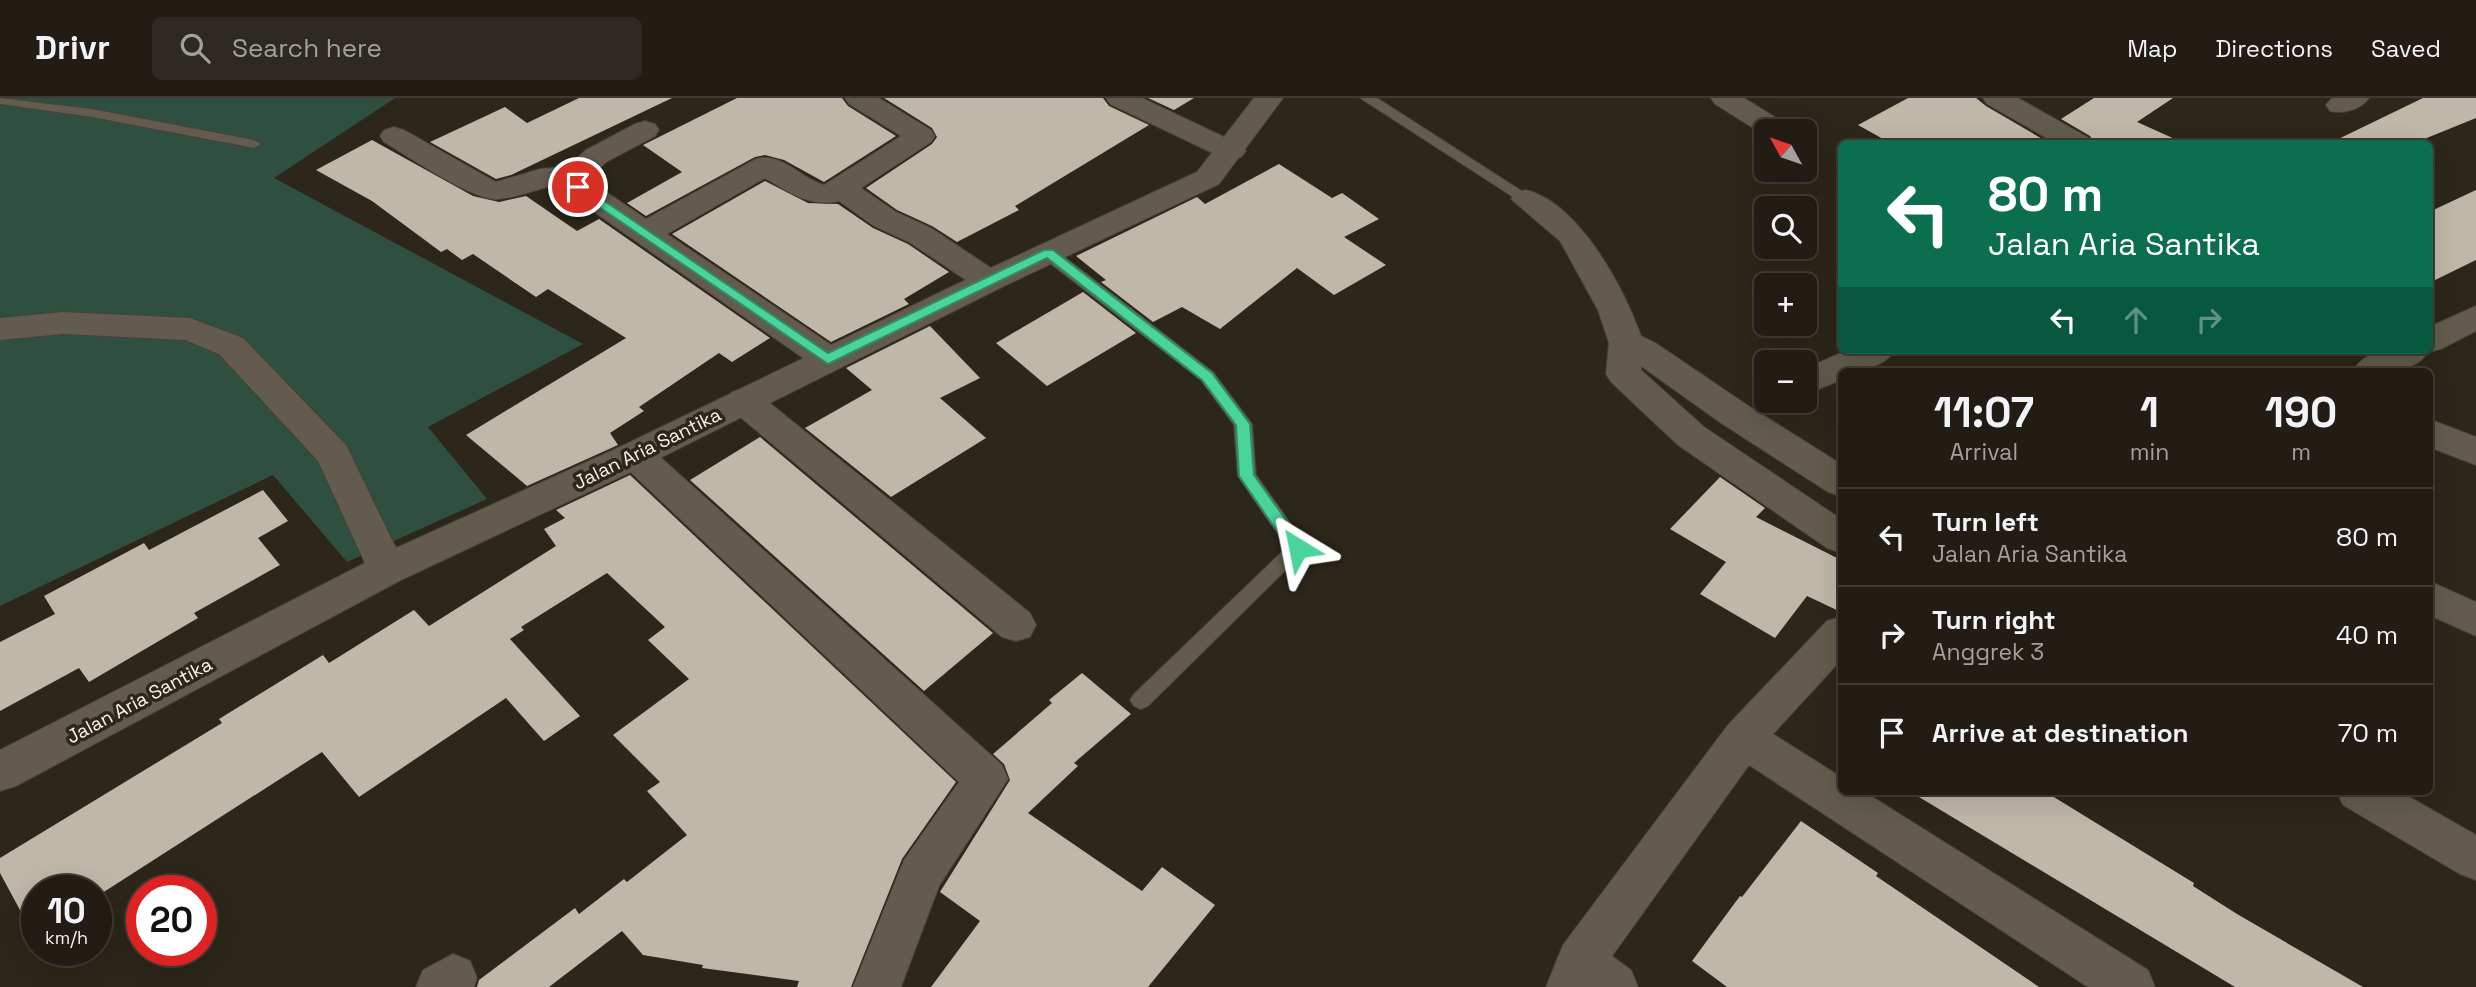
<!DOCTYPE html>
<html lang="en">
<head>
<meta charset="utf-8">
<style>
  body { margin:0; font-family:"Space Grotesk",sans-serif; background:#2e2922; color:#f1f3f6; height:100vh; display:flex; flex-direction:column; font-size:26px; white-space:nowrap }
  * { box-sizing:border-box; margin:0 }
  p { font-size:23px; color:#a2a1a0 }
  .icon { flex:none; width:38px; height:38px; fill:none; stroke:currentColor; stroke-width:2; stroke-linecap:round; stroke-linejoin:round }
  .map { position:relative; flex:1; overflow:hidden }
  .sheet { position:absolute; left:1838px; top:270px; width:595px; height:427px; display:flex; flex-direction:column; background:#221c14; border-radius:10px; box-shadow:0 7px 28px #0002,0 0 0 2px #3f3a34 }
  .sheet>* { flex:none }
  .hud { position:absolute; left:1838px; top:42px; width:595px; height:214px; border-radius:10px; box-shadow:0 7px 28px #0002,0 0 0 2px #3f3a34; background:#0b6e4f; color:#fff; overflow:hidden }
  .needle { width:46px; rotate:310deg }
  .tools { position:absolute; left:1754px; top:21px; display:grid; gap:14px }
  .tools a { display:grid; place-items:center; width:63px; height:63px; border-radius:10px; background:#221c14; box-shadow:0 7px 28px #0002,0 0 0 2px #3f3a34; font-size:35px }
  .speed { position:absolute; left:21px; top:777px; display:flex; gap:14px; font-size:35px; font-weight:700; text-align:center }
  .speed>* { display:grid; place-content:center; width:91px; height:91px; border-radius:50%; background:#221c14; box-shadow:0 7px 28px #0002,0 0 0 2px #3f3a34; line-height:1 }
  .speed small { font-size:18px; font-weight:400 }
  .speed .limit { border:10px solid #d22; background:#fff; color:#111 }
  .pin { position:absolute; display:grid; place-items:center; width:60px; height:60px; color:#fff; margin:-30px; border:4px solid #fff; border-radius:50%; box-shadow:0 2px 7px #0007 }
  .me { position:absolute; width:77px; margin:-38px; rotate:325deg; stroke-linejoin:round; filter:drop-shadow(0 0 5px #0008) }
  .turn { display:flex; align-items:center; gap:24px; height:147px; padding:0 35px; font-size:32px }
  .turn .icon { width:91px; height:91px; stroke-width:2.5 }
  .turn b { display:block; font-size:49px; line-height:60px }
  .lanes { display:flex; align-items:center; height:66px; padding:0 35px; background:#0003; justify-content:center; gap:35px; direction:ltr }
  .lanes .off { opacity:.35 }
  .eta { display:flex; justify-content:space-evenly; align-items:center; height:119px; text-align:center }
  .eta b { font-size:42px; font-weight:700; line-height:49px }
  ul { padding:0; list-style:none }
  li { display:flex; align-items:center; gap:21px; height:98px; padding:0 35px; border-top:2px solid #3f3a34 }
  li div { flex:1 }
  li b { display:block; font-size:26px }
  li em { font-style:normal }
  header { display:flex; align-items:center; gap:42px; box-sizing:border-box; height:98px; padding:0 35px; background:#221c14; border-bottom:2px solid #3f3a34 }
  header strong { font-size:33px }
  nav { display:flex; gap:38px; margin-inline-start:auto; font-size:24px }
  .search { width:490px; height:63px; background:#2e2922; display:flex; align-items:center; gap:18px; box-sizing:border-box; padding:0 24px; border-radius:10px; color:#a2a1a0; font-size:26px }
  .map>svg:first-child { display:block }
  .green { fill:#2f4f41 }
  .building { fill:#bfb7a8 }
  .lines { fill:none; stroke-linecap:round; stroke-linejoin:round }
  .service-casing { stroke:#474138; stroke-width:2 }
  .minor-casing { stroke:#474138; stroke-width:2 }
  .tertiary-casing { stroke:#474138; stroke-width:2 }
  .service { fill:#625b4e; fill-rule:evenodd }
  .minor { fill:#625b4e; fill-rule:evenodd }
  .tertiary { fill:#625b4e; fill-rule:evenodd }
  .route { fill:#4ad49c; stroke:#308a65; stroke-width:2 }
  .labels { text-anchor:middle; stroke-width:7; stroke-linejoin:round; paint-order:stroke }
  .street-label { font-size:19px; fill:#f8f3ec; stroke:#2d261a }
</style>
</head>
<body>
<header>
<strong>Drivr</strong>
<div class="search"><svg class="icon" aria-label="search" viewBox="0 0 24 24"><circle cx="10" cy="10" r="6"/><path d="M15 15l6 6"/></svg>Search here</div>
<nav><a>Map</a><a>Directions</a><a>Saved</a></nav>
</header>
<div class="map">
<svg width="2476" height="889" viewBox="0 0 2476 889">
  <rect width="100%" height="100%" fill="#2d261a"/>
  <path class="green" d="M0,0H395L274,80L583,246L428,329L487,401L347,464L273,377L0,508Z"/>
  <path class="building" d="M579,0H672L511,77L496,81L430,44L505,9L527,25Z
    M737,0H842L848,8L896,38L824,84L784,62L765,57L755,59L646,118L627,105L682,74L643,47Z
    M884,0H1103L1109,8L1149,27L1015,108L1019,112L957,144L932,128L897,112L866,90L932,46L937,39L932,30Z
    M1148,0H1194L1174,12Z
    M1908,0H1976L1986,8L2051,46H1892L1858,27Z
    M2094,0H2173L2137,24L2186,46H2095L2090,38L2061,21Z
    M2423,0H2476V20L2412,46H2328Z
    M372,42L473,98L499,104L526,98L577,133L599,121L770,240L732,264L719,255L639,309L644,313L610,335L618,347L527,388L466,337L626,240L548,191L536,199L473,156L462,162L447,151L441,154L372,103L316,72Z
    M1279,66L1332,100L1342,95L1379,121L1344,139L1386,167L1334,197L1297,170L1220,231L1182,209L1153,224L1101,184L1106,182L1076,158L1197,99L1205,106Z
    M765,83L808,105L838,106L873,130L908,146L949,174L904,201L909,206L831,244L672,136Z
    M2476,92V162L2429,185V114Z
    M1083,194L1136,235L1047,288L996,245Z
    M930,228L980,280L940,300L986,340L891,399L805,330L872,292L846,270Z
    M760,339L993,535L924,593L690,382Z
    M630,377L956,684L902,761L851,889H797L799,883L702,870L703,867L643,857L622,833L549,889H477L479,882L575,810L579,816L624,781L627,784L687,737L647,693L660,684L613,637L689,581L648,542L665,529L607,475L521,529L524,532L510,541L580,618L544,643L506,600L359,699L322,654L96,799V793H37V836L34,838L0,775V760L222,625L219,621L323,557L329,565L414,512L429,528L556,448L544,431L565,420L556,412Z
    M1720,379L1765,410L1756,419L1841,462V514L1807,498L1775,540L1700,496L1726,464L1670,431Z
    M263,392L288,423L258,440L280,467L194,515L198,520L89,584L79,570L0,613V544L55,516L44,498L144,445L149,452Z
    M1082,575L1131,616L1074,665L1078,668L1028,715L1142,793L1162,769L1215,807L1148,889H931L980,823L940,794L1010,682L1004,666L993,656L1052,605L1049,602Z
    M1909,693H2044L2194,785L2193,788L2237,816L2363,889H2235Z
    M1801,723L1878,775L1876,778L2039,889H1727L1692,863L1740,798L1742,799Z"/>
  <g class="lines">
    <defs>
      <path id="service" d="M0,0L92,11L254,42L261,46L254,50L92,19L0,6Z
        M1360,0H1377L1534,101L1531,104H1521Z
        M1048,150L1054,151L1213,274L1252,326L1256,377L1308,450L1148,608L1141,611L1134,608L1130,602L1134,596L1287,449L1238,378L1234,327L1201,282L1042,159L1040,155Z"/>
      <path id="minor" d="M845,0H879L931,32L935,38L931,44L861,90L896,114L931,130L1000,176L1005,183L1000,190L989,193L978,190L909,144L874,128L839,103C811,110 788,94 765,80L667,136L840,253L845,261L840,269L828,273L816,269L567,95L563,86C541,89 521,99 499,101C474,104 408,58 384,44L380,38L384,32L394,29L404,32L496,84L540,71L568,68L586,52L635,26L645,23L655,26L659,32L655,38L606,64L592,78L593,85L646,121L756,61C782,54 800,80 824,87L901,38L849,6Z
        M1106,0H1142L1241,47L1246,53L1241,59L1231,62L1221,59L1110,6Z
        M1711,0H1744L1778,21L1782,27L1777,33H1758L1715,6Z
        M1983,0H2018L2089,40L2093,46H2057L1987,6Z
        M2369,0C2360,12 2344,16 2330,13L2326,7L2332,0Z
        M1526,92C1579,105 1624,190 1641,238L1657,246L1747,307L1841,366V398L1828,394L1721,325L1641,268V272L1704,329L1841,421V455L1827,450L1678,347L1611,284L1606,276L1609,245L1598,212L1560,143L1511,101L1515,95Z
        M2476,208V233L2441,251L2428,254C2413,278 2377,273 2353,273C2368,247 2403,252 2429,252V229Z
        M1848,252H1895C1884,270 1860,273 1841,273V282L1804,297V271Z
        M744,291L756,294L1030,515L1036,527L1030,539L1016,543L1002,539L732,312L726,303L732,294Z
        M2429,321L2476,339V367L2429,349Z
        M635,344L648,348L1002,667L1008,681L939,788L901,889H853L904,762L959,684L622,366L617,357L622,348Z
        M2429,483L2476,504V538L2429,517Z
        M1841,519V562L1773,636L1841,679V693H1863L2148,872L2155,889H2088L1749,667L1612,858L1631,872L1638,889H1546L1563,847L1728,627L1827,523Z
        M2337,693H2399L2476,737V782L2460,776L2343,707Z
        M453,856L470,863L477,880L474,889H416L423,872Z"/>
      <path id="tertiary" d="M1254,0H1283L1219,86L1000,190L648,366L401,482L16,688L0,693V652L365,465L318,363L219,256L185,242L63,236L0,242V220L63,214L190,220L243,240L346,347L396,450L622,348L978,176L1197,74Z"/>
    </defs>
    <use href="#service" class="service-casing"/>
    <use href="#minor" class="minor-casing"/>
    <use href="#tertiary" class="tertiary-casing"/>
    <use href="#service" class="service"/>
    <use href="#minor" class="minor"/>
    <use href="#tertiary" class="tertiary"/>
  </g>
  <path class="route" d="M578,85L828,255L1044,152H1053L1212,275L1250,326L1254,377L1306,450L1304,455H1292L1239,378L1236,327L1202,282L1047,160L828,266L573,91V86Z"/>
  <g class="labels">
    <g class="street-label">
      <text transform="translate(647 350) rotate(-26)" y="7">Jalan Aria Santika</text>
      <text transform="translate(139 602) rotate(-28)" y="7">Jalan Aria Santika</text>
    </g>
  </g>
</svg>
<div class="tools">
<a><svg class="needle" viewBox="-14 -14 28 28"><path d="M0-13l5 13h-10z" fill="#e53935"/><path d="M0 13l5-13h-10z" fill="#a2a1a0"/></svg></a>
<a><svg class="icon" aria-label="search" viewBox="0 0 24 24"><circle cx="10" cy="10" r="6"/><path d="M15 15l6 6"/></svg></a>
<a>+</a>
<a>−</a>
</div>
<div class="speed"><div>10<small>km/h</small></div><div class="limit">20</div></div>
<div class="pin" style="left:578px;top:89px;background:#d93025"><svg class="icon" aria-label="arrive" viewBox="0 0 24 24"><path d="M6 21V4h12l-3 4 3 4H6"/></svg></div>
<svg class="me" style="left:1298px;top:450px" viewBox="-20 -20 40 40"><path d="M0-17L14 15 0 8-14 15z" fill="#4ad49c" stroke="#fff" stroke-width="4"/></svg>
<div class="hud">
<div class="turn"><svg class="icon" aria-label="left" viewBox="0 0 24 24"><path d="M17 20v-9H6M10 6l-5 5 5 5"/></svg><div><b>80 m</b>Jalan Aria Santika</div></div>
<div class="lanes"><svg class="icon" aria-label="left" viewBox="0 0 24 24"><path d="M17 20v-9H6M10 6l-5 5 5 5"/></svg><svg class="icon off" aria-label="ahead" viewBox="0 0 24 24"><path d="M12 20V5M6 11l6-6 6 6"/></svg><svg class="icon off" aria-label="right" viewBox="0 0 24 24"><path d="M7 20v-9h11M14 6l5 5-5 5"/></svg></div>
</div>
<section class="sheet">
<div class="eta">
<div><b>11:07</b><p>Arrival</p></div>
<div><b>1</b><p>min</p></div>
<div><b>190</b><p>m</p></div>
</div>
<ul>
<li><svg class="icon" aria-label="left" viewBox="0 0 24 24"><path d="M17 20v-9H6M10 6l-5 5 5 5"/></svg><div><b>Turn left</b><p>Jalan Aria Santika</p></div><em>80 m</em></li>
<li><svg class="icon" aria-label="right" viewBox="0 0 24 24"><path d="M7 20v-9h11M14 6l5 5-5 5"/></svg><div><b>Turn right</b><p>Anggrek 3</p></div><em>40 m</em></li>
<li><svg class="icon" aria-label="arrive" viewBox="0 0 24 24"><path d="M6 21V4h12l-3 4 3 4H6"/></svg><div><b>Arrive at destination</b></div><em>70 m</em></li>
</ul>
</section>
</div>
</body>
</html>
